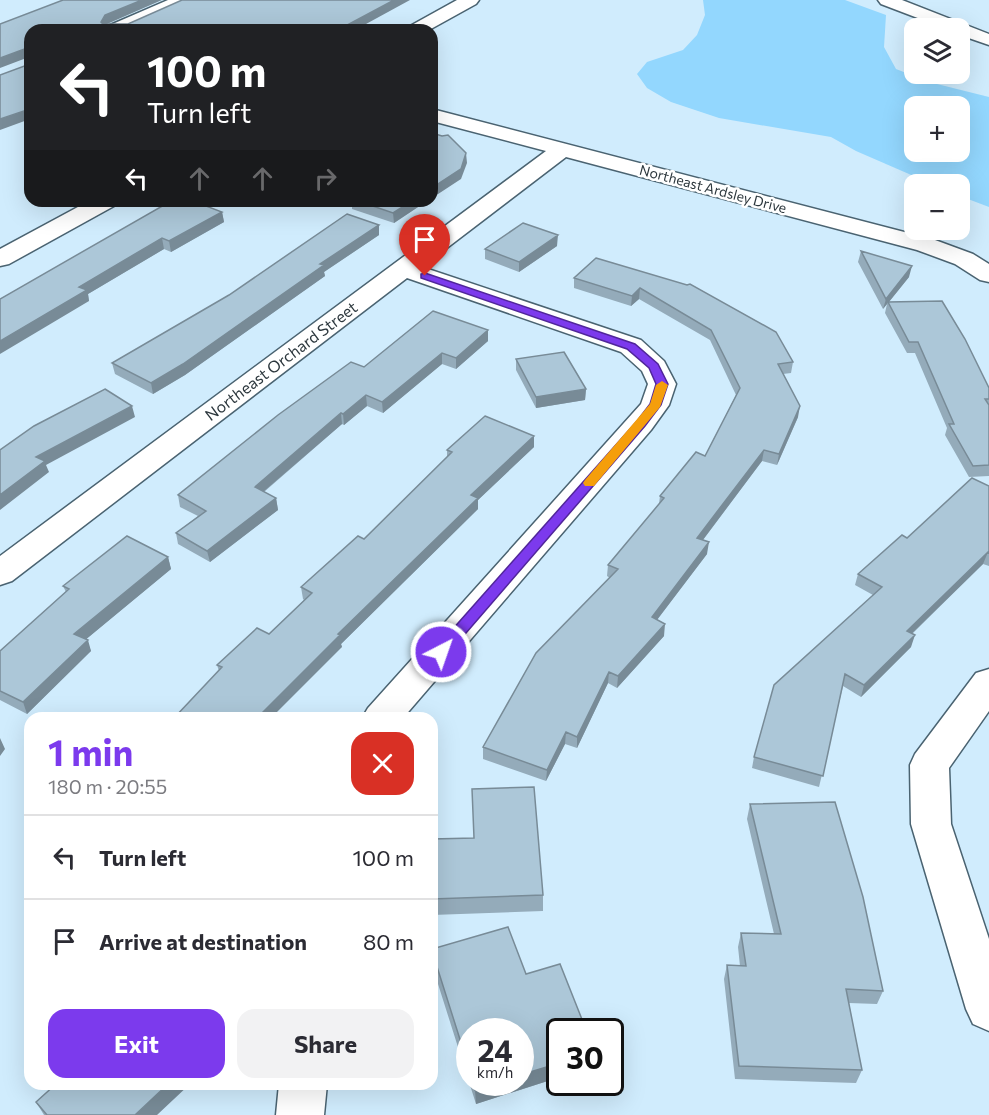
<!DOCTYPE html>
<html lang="en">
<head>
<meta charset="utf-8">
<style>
  body { margin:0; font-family:Commissioner,sans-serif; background:#f2f2f3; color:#2b2b33; height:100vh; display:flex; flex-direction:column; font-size:22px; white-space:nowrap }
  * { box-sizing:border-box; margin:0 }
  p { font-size:20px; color:#7c7c81 }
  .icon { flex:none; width:33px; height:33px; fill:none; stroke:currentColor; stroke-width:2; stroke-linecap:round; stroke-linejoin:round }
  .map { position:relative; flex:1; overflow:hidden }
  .side { position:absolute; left:24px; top:712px; width:414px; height:378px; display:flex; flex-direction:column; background:#fff; border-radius:18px; box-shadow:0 6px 24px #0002 }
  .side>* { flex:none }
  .hud { position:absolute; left:24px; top:24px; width:414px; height:183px; border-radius:18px; box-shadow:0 6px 24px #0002; background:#202124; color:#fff; overflow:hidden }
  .tools { position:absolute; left:904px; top:18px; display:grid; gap:12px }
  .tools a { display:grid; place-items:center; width:66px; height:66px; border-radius:12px; background:#fff; box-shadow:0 6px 24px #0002; font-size:30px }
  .speed { position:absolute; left:456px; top:1018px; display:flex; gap:12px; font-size:30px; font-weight:700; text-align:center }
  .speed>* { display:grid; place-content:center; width:78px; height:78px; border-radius:50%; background:#fff; box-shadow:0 6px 24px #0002; line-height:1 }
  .speed small { font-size:15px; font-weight:400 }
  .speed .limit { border:3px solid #111; border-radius:9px; background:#fff; color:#111 }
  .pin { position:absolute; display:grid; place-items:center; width:51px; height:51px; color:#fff; margin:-62px -26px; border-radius:50% 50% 50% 0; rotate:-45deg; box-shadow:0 0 6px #0007 }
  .pin .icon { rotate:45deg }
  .me { position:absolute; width:66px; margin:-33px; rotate:41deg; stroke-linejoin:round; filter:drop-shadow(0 0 4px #0008) }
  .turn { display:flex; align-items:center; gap:21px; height:126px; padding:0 24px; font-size:27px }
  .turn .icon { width:78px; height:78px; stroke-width:2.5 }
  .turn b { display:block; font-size:42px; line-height:51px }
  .lanes { display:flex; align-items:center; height:57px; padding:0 24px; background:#0003; justify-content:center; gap:30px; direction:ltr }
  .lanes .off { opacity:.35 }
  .round { display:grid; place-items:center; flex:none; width:63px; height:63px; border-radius:18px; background:#f2f2f3 }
  .summary { display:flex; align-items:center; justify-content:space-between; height:102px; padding:0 24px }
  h1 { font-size:36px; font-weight:700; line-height:45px; color:#7c3aed }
  .cta { display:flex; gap:12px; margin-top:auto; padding:12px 24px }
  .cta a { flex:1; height:69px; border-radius:18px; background:#7c3aed; color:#fff; font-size:24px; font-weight:700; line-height:69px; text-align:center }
  .cta a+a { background:#f2f2f3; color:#2b2b33 }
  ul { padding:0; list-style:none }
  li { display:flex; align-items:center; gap:18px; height:84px; padding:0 24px; border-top:2px solid #e1e1e2 }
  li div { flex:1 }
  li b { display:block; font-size:22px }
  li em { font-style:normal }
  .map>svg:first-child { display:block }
  .green { fill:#93d7fe; fill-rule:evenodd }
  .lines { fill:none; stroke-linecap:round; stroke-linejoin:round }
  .street-casing { stroke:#4a6371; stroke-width:3 }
  .secondary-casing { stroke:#4a6371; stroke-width:3 }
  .street { fill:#fff; fill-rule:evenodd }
  .secondary { fill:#fff; fill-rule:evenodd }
  .wall { fill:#94abba; fill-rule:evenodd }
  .shaded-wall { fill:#788b97 }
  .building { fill:#acc7d8; stroke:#788b97; stroke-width:1.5 }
  .route { fill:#7c3aed; stroke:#51269a; stroke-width:1.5 }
  .slow { fill:#f59e0b }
  .labels { text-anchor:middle; stroke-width:5; stroke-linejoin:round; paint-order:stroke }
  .far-street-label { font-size:14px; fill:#2c373d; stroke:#fff }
  .street-label { font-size:16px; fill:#2c373d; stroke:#fff }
</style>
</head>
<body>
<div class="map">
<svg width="989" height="1115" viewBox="0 0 989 1115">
  <rect width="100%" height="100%" fill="#d0ecfd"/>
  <path class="green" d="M703,0H845L886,15L884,47L896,69L929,82L989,97V207L960,196V184H932L856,151L831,137L719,118L671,102L647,88L637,74L647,62L683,50L697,35L705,15ZM915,106H960V152H915Z"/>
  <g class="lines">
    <defs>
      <path id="street" d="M168,0H191L188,4L129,30H105L108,26Z
        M878,0H902L989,34V45L960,35V28H944L881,4Z
        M432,109L935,240L973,254L989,264V282L980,280L955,264L917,250L566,157L422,267L641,340L664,361L676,384L669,405L651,430L403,718H362L368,708L641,404L648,384L642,371L621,352L407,278L12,581L0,585V556L546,151L432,121Z
        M989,669V711L949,768L951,824L989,939V1031L973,1024L966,1009L911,824L910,765L915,754L976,673Z
        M279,1084H327L324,1115H276Z"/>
      <path id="secondary" d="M457,0H479L476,4L429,30H407L410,26Z
        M89,201H117L114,206L9,264L0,266V249Z"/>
    </defs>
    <use href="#street" class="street-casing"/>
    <use href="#secondary" class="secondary-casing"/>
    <use href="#street" class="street"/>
    <use href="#secondary" class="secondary"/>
  </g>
  <path class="wall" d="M352,201H427L394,223L352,209Z
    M222,212L224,222L171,252L164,249L88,294L89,301L0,299Z
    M379,225V235L324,272L325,276L185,375L153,394L115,374L112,363Z
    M557,246L519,272L485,259V249Z
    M861,251L909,277L889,302L989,388V476L969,477L945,435L947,428L915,353H907L885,313L887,304L883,309L858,262Z
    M596,258L793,362L791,373L783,374L798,417L777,465L762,461L703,540L707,554L657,620L664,636L617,688L608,683L577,748L565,744L546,781L483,759V747L610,578L607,576L608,565L659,504L660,496L705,456L736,395L710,340L639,299L631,306L574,288V278Z
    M488,330V341L456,369L442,364L383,413L367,406L344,425L342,424L264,492L276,498L278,510L210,562L178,544L176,533L198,516L180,507L178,495L364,367Z
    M516,359L586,389L585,400L536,408L516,370Z
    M534,436V447L478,500V509L341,644L342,647L219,671L217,665L269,634L304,600L303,599L301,587L364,539L447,457V450Z
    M989,486V566L983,564L912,634L911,647L861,697L843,686L819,787L752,768L754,757L873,595L855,585L858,574L907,538Z
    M168,557L171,569L86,639L91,651L27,714L0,700V651L66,592L63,586Z
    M750,804L883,991L877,1004L849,1003L862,1070L856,1083L735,1079L724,979L727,965L740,966L738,947L741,933L774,934L747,819Z
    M432,839L543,895V911L432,915Z
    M432,949L526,974L560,1032V1077L476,1104L432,965ZM470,1032L520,1083H470Z
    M36,1102L157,1115H44Z"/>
  <path class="shaded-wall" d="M142,0H162L107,24L103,30L101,22L105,15Z
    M394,0H410L355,30H338Z
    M27,48L29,57L0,68V58Z
    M30,109V119L0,130V119Z
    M466,153L467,163L461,179L432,198V188Z
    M412,201H427L394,223L393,213Z
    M222,212L224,222L171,252L169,241Z
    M379,225V235L324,272L325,276L185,375L153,394L151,383L320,264Z
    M558,235L557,246L519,272V262Z
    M162,238L164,249L88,294L89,301L0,354V341L79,287Z
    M912,266L909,277L888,303V302L887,304L883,309L886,299Z
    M640,288L639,299L631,306L632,296Z
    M488,330V341L456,369V358Z
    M442,353V364L383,413L382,402Z
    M586,389L585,400L536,408V397Z
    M366,395L367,406L344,425L343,414Z
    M132,406L135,417L46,465L49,472L0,510V495L36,457Z
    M800,406L798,417L777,465L779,454Z
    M341,413L342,424L256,498L255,487Z
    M534,436V447L478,500V509L341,644L342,647L271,718H257L471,495Z
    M764,450L762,461L696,549L697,538Z
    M276,498L278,510L210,562L207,551Z
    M709,542L707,554L650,629L652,617Z
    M988,552L983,564L903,642L907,631Z
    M168,557L171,569L78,646L74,634Z
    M665,624L664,636L617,688L618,676Z
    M915,635L911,647L861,697L864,685Z
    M88,640L91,651L27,714L23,702Z
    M609,672L608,683L577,748V737Z
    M566,732L565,744L546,781L547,770Z
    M0,738L5,749L0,756Z
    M560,1063V1077L476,1104L475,1090L496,1083H520V1075Z
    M168,1084H190L157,1115H135Z"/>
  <path class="building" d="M63,0H142L105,15L101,22L103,24H128L182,0H394L338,30H30V50L27,48L0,58V24Z
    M30,51V109L0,119V75L30,64Z
    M432,133L442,136L448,135L466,153L461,169L432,188Z
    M171,201H193L222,212L169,241L162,238L79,287L87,290L0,341V299Z
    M358,201H412L393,213Z
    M347,214L379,225L320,264L324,265L183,364L151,383L112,363L229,295Z
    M523,223L558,235L519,262L485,249Z
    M861,251L912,266L886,299Z
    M596,258L687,285L690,284L776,332L793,362L778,364L800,406L779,454L764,450L697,538L709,542L652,617L665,624L618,676L609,672L577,737L566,732L547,770L483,747L536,653L618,569L608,565L664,498L660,496L696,452L705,456L740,388L711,330L640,288L632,296L574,278Z
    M942,301L965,339L989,388V399H985L989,405V465L973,466L949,424H954L918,342H909L888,302Z
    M433,311L488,330L456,358L442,353L382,402L366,395L343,414L341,413L255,487L276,498L207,551L176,533L206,511L178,495L278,415L351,362L364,367Z
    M564,352L586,389L536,397L516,359Z
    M105,389L132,406L36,457L45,461L0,495V450L34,426Z
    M485,416L534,436L471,495L478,498L338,634L340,635L257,718H174L222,667L217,665L257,628L269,634L312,593L301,587L358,536L364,539L452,452L447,450Z
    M972,478L989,486V553L988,552L907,631L915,635L864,685L845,674L823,776L754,757L774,685L882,587L858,574L902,535L907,538Z
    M127,536L168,557L74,634L88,640L23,702L0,691V651L69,589L63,586Z
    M534,787L543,895L432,899V839L474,838L472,789Z
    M835,802L863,897L883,991L846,989L862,1070L739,1066L727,965L746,966L741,933L781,934L750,804Z
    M508,927L526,974L560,964L587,1032H560V1063L520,1075V1032H470V1071L432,951V949Z
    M473,1083H496L475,1090Z
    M56,1084H168L135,1115H47L36,1102Z"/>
  <path class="route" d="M425,273L635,344L658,364L668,384L661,405L645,426L447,655H436L434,652L436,648L637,421L650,404L656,384L649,368L627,349L421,278V274Z"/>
  <path class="slow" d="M662,381L668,385L660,407L594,486H585L583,483L585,480L650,404L656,385Z"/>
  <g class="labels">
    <g class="far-street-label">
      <text transform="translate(713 189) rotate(15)" y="5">Northeast Ardsley Drive</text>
    </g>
    <g class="street-label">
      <text transform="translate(281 361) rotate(-37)" y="6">Northeast Orchard Street</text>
    </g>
  </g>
</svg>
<div class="tools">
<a><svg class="icon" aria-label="layers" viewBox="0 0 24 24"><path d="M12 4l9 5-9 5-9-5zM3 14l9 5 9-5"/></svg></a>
<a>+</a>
<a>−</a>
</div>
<div class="speed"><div>24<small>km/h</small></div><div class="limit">30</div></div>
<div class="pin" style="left:425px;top:276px;background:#d93025"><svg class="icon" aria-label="arrive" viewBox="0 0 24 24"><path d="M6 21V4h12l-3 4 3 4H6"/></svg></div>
<svg class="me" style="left:441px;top:652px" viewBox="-20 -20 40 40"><circle r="17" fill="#7c3aed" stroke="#fff" stroke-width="3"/><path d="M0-11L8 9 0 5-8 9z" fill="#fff"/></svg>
<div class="hud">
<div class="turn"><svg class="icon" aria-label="left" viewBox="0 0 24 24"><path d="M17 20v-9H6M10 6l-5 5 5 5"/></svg><div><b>100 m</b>Turn left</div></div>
<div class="lanes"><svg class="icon" aria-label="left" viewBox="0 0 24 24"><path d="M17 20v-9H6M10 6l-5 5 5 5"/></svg><svg class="icon off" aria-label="ahead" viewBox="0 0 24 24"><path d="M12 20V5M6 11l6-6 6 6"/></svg><svg class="icon off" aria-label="ahead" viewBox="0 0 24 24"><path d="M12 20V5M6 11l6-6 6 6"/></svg><svg class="icon off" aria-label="right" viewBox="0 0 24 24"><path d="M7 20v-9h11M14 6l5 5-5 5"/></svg></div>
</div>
<section class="side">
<div class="summary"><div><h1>1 min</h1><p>180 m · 20:55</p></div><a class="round" style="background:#d93025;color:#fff"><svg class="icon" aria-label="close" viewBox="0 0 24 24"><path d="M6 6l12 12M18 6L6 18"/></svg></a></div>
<ul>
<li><svg class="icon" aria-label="left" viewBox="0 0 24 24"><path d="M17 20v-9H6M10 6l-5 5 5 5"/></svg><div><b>Turn left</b></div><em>100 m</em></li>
<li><svg class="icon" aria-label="arrive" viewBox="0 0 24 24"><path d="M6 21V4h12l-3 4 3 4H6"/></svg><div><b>Arrive at destination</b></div><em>80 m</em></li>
</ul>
<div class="cta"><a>Exit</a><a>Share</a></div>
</section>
</div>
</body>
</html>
